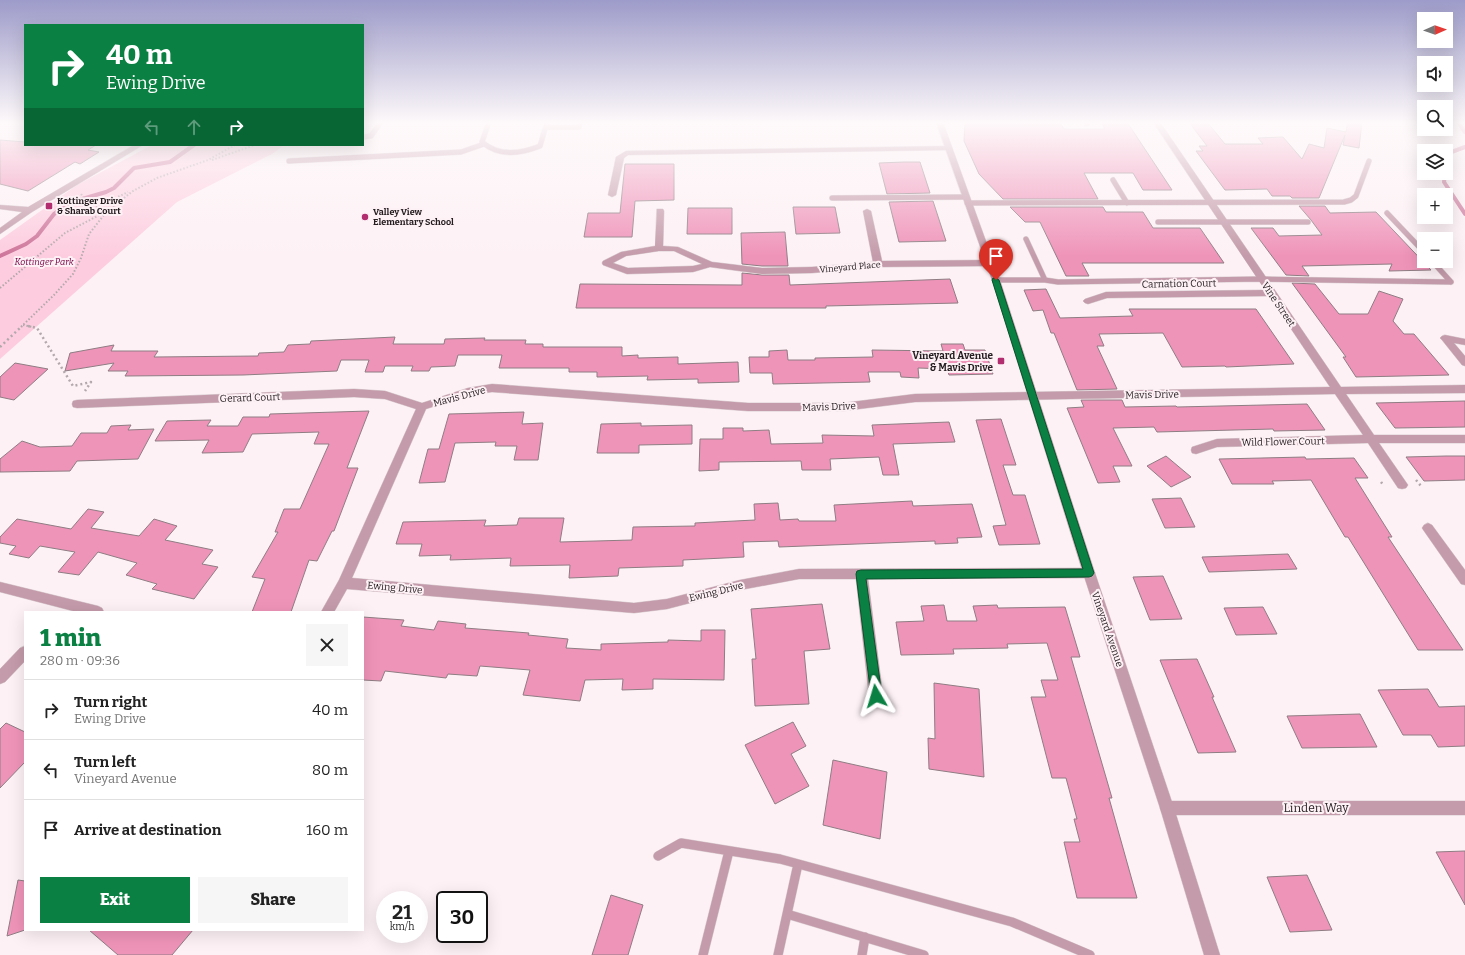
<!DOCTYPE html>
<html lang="en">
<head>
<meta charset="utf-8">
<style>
  body { margin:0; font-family:Bitter,serif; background:#f6f6f6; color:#222; height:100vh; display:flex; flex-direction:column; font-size:15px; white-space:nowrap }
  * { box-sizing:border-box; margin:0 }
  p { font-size:13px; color:#767676 }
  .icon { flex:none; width:22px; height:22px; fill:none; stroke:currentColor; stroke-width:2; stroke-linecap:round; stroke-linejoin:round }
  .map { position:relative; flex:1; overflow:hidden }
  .details { position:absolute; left:24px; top:611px; width:340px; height:320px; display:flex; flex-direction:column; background:#fff; border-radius:0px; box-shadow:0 4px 16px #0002 }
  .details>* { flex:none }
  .hud { position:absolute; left:24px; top:24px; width:340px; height:122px; border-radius:0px; box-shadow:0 4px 16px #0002; background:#0b8043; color:#fff; overflow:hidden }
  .needle { width:26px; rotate:88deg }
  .tools { position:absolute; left:1417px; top:12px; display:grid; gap:8px }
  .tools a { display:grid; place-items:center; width:36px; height:36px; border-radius:0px; background:#fff; box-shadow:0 4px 16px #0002; font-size:20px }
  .speed { position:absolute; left:376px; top:891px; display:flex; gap:8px; font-size:20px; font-weight:700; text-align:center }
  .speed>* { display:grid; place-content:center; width:52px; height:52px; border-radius:50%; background:#fff; box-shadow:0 4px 16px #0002; line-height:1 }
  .speed small { font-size:10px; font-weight:400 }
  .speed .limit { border:2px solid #111; border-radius:6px; background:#fff; color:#111 }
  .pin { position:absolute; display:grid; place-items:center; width:34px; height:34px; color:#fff; margin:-41px -17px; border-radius:50% 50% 50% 0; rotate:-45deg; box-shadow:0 0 4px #0007 }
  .pin .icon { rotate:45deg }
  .me { position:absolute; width:44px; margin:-22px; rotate:353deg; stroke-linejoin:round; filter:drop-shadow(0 0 3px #0008) }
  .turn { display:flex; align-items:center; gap:14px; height:84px; padding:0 16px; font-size:18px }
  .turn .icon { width:52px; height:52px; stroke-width:2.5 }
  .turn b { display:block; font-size:28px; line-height:34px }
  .lanes { display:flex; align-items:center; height:38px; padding:0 16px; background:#0003; justify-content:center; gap:20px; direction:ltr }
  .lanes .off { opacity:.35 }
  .round { display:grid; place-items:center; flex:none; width:42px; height:42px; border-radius:0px; background:#f6f6f6 }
  .overview { display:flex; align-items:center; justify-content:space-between; height:68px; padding:0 16px }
  h1 { font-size:24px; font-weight:800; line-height:30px; color:#0b8043 }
  .cta { display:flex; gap:8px; margin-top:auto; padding:8px 16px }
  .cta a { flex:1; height:46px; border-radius:0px; background:#0b8043; color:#fff; font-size:16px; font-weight:800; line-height:46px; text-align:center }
  .cta a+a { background:#f6f6f6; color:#222 }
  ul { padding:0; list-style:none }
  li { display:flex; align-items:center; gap:12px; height:60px; padding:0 16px; border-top:1px solid #e0e0e0 }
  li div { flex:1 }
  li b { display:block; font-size:15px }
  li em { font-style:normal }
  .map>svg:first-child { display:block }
  .green { fill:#fdcddf }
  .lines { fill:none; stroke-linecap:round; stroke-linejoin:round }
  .stream { stroke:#ce769b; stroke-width:4 }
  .building { fill:#ef94b9; stroke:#8e7d83 }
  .service-far1-casing { stroke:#dacfd3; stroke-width:6 }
  .service-casing { stroke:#dacfd3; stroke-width:10 }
  .minor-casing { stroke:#dacfd3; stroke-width:1 }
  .tertiary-casing { stroke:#dacfd3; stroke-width:1 }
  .path-far1 { stroke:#b3a8ac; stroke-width:2; stroke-dasharray:1.5 2; stroke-linecap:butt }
  .path { stroke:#b3a8ac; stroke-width:2.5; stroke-dasharray:2 3; stroke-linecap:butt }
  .service-far1 { stroke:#c49baa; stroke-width:5 }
  .service { stroke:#c49baa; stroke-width:9 }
  .minor { fill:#c49baa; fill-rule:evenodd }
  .tertiary { fill:#c49baa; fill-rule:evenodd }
  .route { fill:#0b8043; stroke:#07532c }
  .poi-dot { fill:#b22c70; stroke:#fdf1f5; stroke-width:1.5 }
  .labels { text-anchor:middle; stroke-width:4; stroke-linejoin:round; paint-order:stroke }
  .far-poi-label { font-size:9px; font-weight:bold; fill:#241d20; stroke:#fdf1f5; text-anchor:start }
  .far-park-label { font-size:9px; font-style:italic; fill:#720142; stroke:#fdf1f5 }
  .far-street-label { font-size:9px; fill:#241d20; stroke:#fdf1f5 }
  .street-label { font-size:10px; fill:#241d20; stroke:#fdf1f5 }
  .poi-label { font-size:10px; font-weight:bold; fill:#241d20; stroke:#fdf1f5; text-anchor:end }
  .near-street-label { font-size:12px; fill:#241d20; stroke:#fdf1f5 }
</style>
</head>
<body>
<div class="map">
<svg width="1465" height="955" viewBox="0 0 1465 955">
  <rect width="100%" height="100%" fill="#fdf1f5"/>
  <path class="green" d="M152,145H284L272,154L177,202L0,359V240L77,185Z"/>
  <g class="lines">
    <path class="stream" d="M1458,122L1465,132
      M1446,154L1465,147
      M1445,173L1444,182L1465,214
      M0,256L26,244L37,236L54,214L72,202L106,192L114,188L134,168L170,162L194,145"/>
  </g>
  <path class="building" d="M965,122H1060L1064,129H1105L1101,122H1127L1172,190H1143L1133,173H1084L1098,199H1003L979,174L964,141Z
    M1189,122H1207L1225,144H1263L1258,138L1283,137L1302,159L1309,144L1324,148L1327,128L1346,132L1348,122H1362L1359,148L1343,145L1345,135L1319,198H1292L1290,196H1272L1267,189L1225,190L1196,151H1203L1199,146H1207Z
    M0,140L25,142V145H96L88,150L99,152L80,164L75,162L28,191L0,184Z
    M904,162H920L930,193L887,194L879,163Z
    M625,164H674V200L635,201L632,237H584L588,213H620Z
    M933,201L946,241L899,242L889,202Z
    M1299,206H1325L1330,213L1376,212L1431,270L1389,271L1392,264L1302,266L1309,276L1286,275L1251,228H1273L1279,236L1322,235L1311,220Z
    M793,207H835L840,233L796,234Z
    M1010,207H1103L1106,212H1143L1153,228H1200L1224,263H1082L1089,276H1066L1040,222H1025Z
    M688,208H732V234H687Z
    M785,232L788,266H762L742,264L741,233Z
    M742,273L762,275H789L790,285L950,279L958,303L826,306V308H576L580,284L742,285Z
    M1292,283L1315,284L1339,314H1368L1379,291L1403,299L1393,321L1404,334H1414L1449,375L1356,377L1343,357H1346Z
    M1046,289L1060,318L1133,316L1129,309H1256L1294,364L1226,367L1225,366L1182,367L1163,333L1099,334L1104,346H1097L1117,389L1077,390L1054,333H1051L1043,310L1033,311L1024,290Z
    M395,337L393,344H444L445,339L485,338L484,340H526L525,344H543V347H622V356L638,355V358L678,357V364L738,362L739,382L698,383V379L647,380L648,376L597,377V372H569V368H499L502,355H458L455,366L431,367L429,371H411L413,366H385L383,372H365L369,360H341L337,371L243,375L125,376L128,371H108L114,363L65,371L70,353L114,345L111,351H158L154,357L258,356L259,353L284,352L288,345L310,344L311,341Z
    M941,344H963L965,350H985L993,374L949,375L947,369L918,368L919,378L901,377L900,372H868L870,382L773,384L772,373H750L749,357H769V351L787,350L788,360H815V358L873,357L872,350L943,351Z
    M15,363L48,369L14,400L0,397V377Z
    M1081,400H1122L1125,407L1176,406L1177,407L1307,404L1325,430L1274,431L1273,429L1157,432L1154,427L1113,428L1132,466H1113L1120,482L1098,483L1067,408L1084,407Z
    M1465,401V427L1395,428L1376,403Z
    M369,411L347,468H358L334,531H332L317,561L309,560L291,612H252L265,579L252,577L278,532H275L284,509H300L329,444H314L319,432L252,434L243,452L202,453L209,440L155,441L167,421L211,420L207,426H238L243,417H269L270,414Z
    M524,412L522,424L543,423L538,460H514L517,446H495L496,442L455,443L445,482L419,483L428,449H439L449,414Z
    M1001,419L1016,465H1003L1013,495H1025L1040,544L999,545L993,526L1006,525L976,420Z
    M949,422L955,442L893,444L899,475H883L879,457L830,459L831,470H802L801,461L719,462V470L699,471L700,439H723V428H743V431L769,430L771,444L823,443L822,435L874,436L872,425Z
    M641,423V426L692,425V444L639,445V453H597L601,424Z
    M131,425L128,430L154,429L138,459L77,461L70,471L0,472V459L22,441L40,447L72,446L81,433H107L111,426Z
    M1166,456L1191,477L1171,487L1147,466Z
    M1446,456H1465V480L1424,481L1406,457Z
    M1305,457L1306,459L1354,458L1368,478H1355L1392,537H1388L1463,650H1418L1348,537H1345L1311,480L1272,481L1274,484H1232L1219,459Z
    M1181,498L1195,527L1165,528L1152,499Z
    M912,501L913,506L972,504L982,537L957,538L958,543L935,544V541L779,547L778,541L743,542L744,557L683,560V566L619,568L618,576L569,578L570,565L510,566L511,558L450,560L451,555L419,556L422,544H396L403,522L486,520L484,526L517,525L519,518H564L560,542L632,540L633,527L695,526V523L755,520L754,504L778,503L780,520L798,519L799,521H836L834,505Z
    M88,509L104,512L91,528L139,536L154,519L177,526L165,540L213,550L202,564L218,567L194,599L152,589L157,584L126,575L137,563L98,552L79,575L58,572L75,552L40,546L29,558L9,554L16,546L0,543V537L17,519L71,529Z
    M1288,554L1297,569L1209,572L1202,557Z
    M1163,576L1182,619L1150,620L1133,577Z
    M822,604L830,649L804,651L809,704L755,706L752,659H756L751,609Z
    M944,605L947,621H977L973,606L997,605L998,608L1065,607L1080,657H1071L1112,798H1109L1137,898H1077L1064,842H1080L1074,819H1077L1066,778H1052L1031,697H1046L1041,680H1058L1047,643L1007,644L1008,648L953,649L954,654L901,655L896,622L924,621L921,606Z
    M1263,607L1277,634L1236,635L1224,608Z
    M363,617L404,620L401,626L434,630L438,621L466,624L465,628L529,633L528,635L568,639L566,648L601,650V644L668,642V640L701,641V630H725L724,680L653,679V689L622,690L623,679L585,680L580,701L523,695L530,670L480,666L477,676L448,674L446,678L385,671L381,681L363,680Z
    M1197,659L1214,697H1212L1236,752L1198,753L1160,660Z
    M934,683L979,689L984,777L929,769L928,738L935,739Z
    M1428,689L1439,707L1465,706V746L1438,747L1431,735H1403L1378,690Z
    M1360,714L1377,747L1302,748L1287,716Z
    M793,722L806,746L791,754L809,786L775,804L745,745Z
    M6,723L25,732V762L0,788V729Z
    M833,760L887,772L880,839L823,825Z
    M1465,851V905L1436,852Z
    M1307,875L1332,930L1290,932L1267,877Z
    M18,880L25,881V930L7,936Z
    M611,895L643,905L628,955H592Z
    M89,930H193L172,955H118Z"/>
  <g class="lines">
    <defs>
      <path id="service-far1" d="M489,122L482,142C499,157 520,154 540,146L547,122
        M1086,122L1087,124
        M546,127H579L580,122
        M363,137L371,136L381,122
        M289,161L461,152L484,144
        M1113,180L1127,203
        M832,198L965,197
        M967,203L1344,202L1351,200L1356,196L1369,161
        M1387,213L1424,252
        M1158,222H1308
        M1026,239L1045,280
        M1432,261L1451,282
        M996,280H1045L1058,282L1262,279L1451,282"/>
      <path id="service" d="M658,856L681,843L780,859L1012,922L1090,955
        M787,914L924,955
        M703,955L729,851
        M778,955L798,864
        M862,955L865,937"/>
      <path id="minor" d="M1153,122H1160L1341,387L1465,385V393L1346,394L1374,435H1465V443H1379L1408,485L1406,488L1402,489L1398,488L1368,443L1217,447L1196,454L1192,453L1191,450L1192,447L1217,439L1363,435L1335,394L915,402L843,411H748L492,392L469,395L426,409L352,578L634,603L667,599L740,580L799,569L1089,568L1093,569L1095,573L1093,577L1089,578L868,579L883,696L881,701L876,702L871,701L869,696L856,579H799L740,590L667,609L634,613L347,589L334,612H321L339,580L416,409L385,399L354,397L77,408L73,407L72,404L73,401L77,400L354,389L385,391L422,403L468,388L492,384L748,403H843L915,394L1330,387L1269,296L1107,298L1088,304L1085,303L1083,301L1085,299L1106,292L1265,290Z
        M134,145H143L32,212L0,234V228L22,212L0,209V205L28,207Z
        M948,146H951V150L628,155L624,158L616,195L612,197L608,195L616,157L626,151Z
        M657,209H663L664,211L663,246L678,247L712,262L762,268L812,267L873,262L863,211L867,209L871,211L882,261L989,260L993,263L989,266L878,267L812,273L762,274L710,267L693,272L627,274L603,265L602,263L603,261L621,252L655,246ZM659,251H674L702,264L693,266L628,268L613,263L626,256Z
        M1445,335L1465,339V345L1454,343L1465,356V366L1462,365L1442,340L1440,338L1442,336Z
        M1428,523L1432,525L1465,570V585L1461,584L1424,531L1422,528L1424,525Z
        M0,582L98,606L102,608L104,612H77L0,592Z
        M25,646V661L5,682L0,684V669L20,648Z
        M1167,801H1465V815H1167L1162,813L1160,808L1162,803Z"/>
      <path id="tertiary" d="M936,122H943L1000,280L1095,573L1174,808L1220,955H1204L1160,808L1083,573L992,280Z"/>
    </defs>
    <use href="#service-far1" class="service-far1-casing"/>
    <use href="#service" class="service-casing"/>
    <use href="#minor" class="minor-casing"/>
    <use href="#tertiary" class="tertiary-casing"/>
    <path class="path-far1" d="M212,160L255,145
      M93,209L128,192
      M0,288L65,233L107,211L133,191L157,178L208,160L235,145
      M23,325L32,327
      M21,327L54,295L73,274L81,258L89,234L107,211L93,209L81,194"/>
    <path class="path" d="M28,326L37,328L73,386L91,382L85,391
      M0,347L22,326
      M1416,480L1421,486
      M1381,482L1384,486"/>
    <use href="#service-far1" class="service-far1"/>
    <use href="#service" class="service"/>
    <use href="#minor" class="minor"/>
    <use href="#tertiary" class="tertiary"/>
  </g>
  <linearGradient id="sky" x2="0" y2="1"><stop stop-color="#9d9bc9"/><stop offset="0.48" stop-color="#fef9fa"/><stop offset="1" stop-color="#fef9fa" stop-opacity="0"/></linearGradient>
  <rect width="1465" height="256" fill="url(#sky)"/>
  <path class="route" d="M993,278H996L999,280L1094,573L1092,576L1089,577L866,579L882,696L880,700L876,701L872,700L871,696L856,574L857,571L861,570L1083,569L992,280Z"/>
  <g class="poi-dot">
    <rect x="45" y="202" width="8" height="8" rx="2"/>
    <circle cx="365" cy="217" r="4"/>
    <rect x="997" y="357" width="8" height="8" rx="2"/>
  </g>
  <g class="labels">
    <g class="far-poi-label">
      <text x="57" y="204">Kottinger Drive<tspan x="57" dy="10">&amp; Sharab Court</tspan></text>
      <text x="373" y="215">Valley View<tspan x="373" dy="10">Elementary School</tspan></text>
    </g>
    <g class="far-park-label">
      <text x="44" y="265">Kottinger Park</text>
    </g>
    <g class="far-street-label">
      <text transform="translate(850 267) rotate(-5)" y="3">Vineyard Place</text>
    </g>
    <g class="street-label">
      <text transform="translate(1179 283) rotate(-1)" y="4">Carnation Court</text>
      <text transform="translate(1279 304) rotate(56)" y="4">Vine Street</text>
      <text transform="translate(1152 394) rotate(-1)" y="4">Mavis Drive</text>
      <text transform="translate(459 396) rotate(-15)" y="4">Mavis Drive</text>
      <text transform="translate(250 397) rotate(-2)" y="4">Gerard Court</text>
      <text transform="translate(829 406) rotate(-2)" y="4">Mavis Drive</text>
      <text transform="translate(1283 441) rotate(-1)" y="4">Wild Flower Court</text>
      <text transform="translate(395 587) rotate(5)" y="4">Ewing Drive</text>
      <text transform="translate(716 591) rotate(-14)" y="4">Ewing Drive</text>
      <text transform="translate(1108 629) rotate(71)" y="4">Vineyard Avenue</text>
    </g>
    <g class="poi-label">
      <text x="993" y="359">Vineyard Avenue<tspan x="993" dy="12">&amp; Mavis Drive</tspan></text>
    </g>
    <g class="near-street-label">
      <text x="1316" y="812">Linden Way</text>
    </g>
  </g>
</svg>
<div class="tools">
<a><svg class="needle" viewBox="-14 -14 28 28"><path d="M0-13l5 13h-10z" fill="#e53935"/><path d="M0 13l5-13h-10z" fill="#767676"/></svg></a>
<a><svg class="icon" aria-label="sound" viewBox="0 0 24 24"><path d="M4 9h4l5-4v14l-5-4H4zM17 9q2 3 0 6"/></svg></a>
<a><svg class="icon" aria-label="search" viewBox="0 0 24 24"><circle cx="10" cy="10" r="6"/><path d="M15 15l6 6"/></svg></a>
<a><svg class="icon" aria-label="layers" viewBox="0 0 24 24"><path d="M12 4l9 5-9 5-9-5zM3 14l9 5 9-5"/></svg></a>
<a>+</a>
<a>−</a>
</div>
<div class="speed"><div>21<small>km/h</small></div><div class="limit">30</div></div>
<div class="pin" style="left:996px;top:280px;background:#d93025"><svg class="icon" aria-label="arrive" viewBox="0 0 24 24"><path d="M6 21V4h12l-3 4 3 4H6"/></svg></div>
<svg class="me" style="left:876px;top:696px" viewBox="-20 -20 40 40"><path d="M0-17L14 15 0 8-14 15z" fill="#0b8043" stroke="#fff" stroke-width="4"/></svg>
<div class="hud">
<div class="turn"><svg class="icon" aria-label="right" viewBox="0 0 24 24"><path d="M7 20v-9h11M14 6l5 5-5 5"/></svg><div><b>40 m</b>Ewing Drive</div></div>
<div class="lanes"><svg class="icon off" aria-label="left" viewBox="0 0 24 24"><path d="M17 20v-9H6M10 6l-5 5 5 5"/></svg><svg class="icon off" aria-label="ahead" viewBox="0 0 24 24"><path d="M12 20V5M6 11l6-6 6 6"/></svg><svg class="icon" aria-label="right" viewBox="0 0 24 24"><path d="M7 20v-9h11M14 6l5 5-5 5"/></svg></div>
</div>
<section class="details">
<div class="overview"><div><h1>1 min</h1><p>280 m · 09:36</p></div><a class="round"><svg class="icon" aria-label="close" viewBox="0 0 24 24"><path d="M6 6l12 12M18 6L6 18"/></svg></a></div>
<ul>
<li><svg class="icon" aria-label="right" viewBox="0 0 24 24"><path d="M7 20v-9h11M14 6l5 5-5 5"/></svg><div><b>Turn right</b><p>Ewing Drive</p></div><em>40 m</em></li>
<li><svg class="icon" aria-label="left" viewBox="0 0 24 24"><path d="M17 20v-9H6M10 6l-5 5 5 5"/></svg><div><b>Turn left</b><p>Vineyard Avenue</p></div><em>80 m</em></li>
<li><svg class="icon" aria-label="arrive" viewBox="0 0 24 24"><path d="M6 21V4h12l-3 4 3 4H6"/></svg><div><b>Arrive at destination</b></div><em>160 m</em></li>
</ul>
<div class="cta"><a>Exit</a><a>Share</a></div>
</section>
</div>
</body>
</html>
